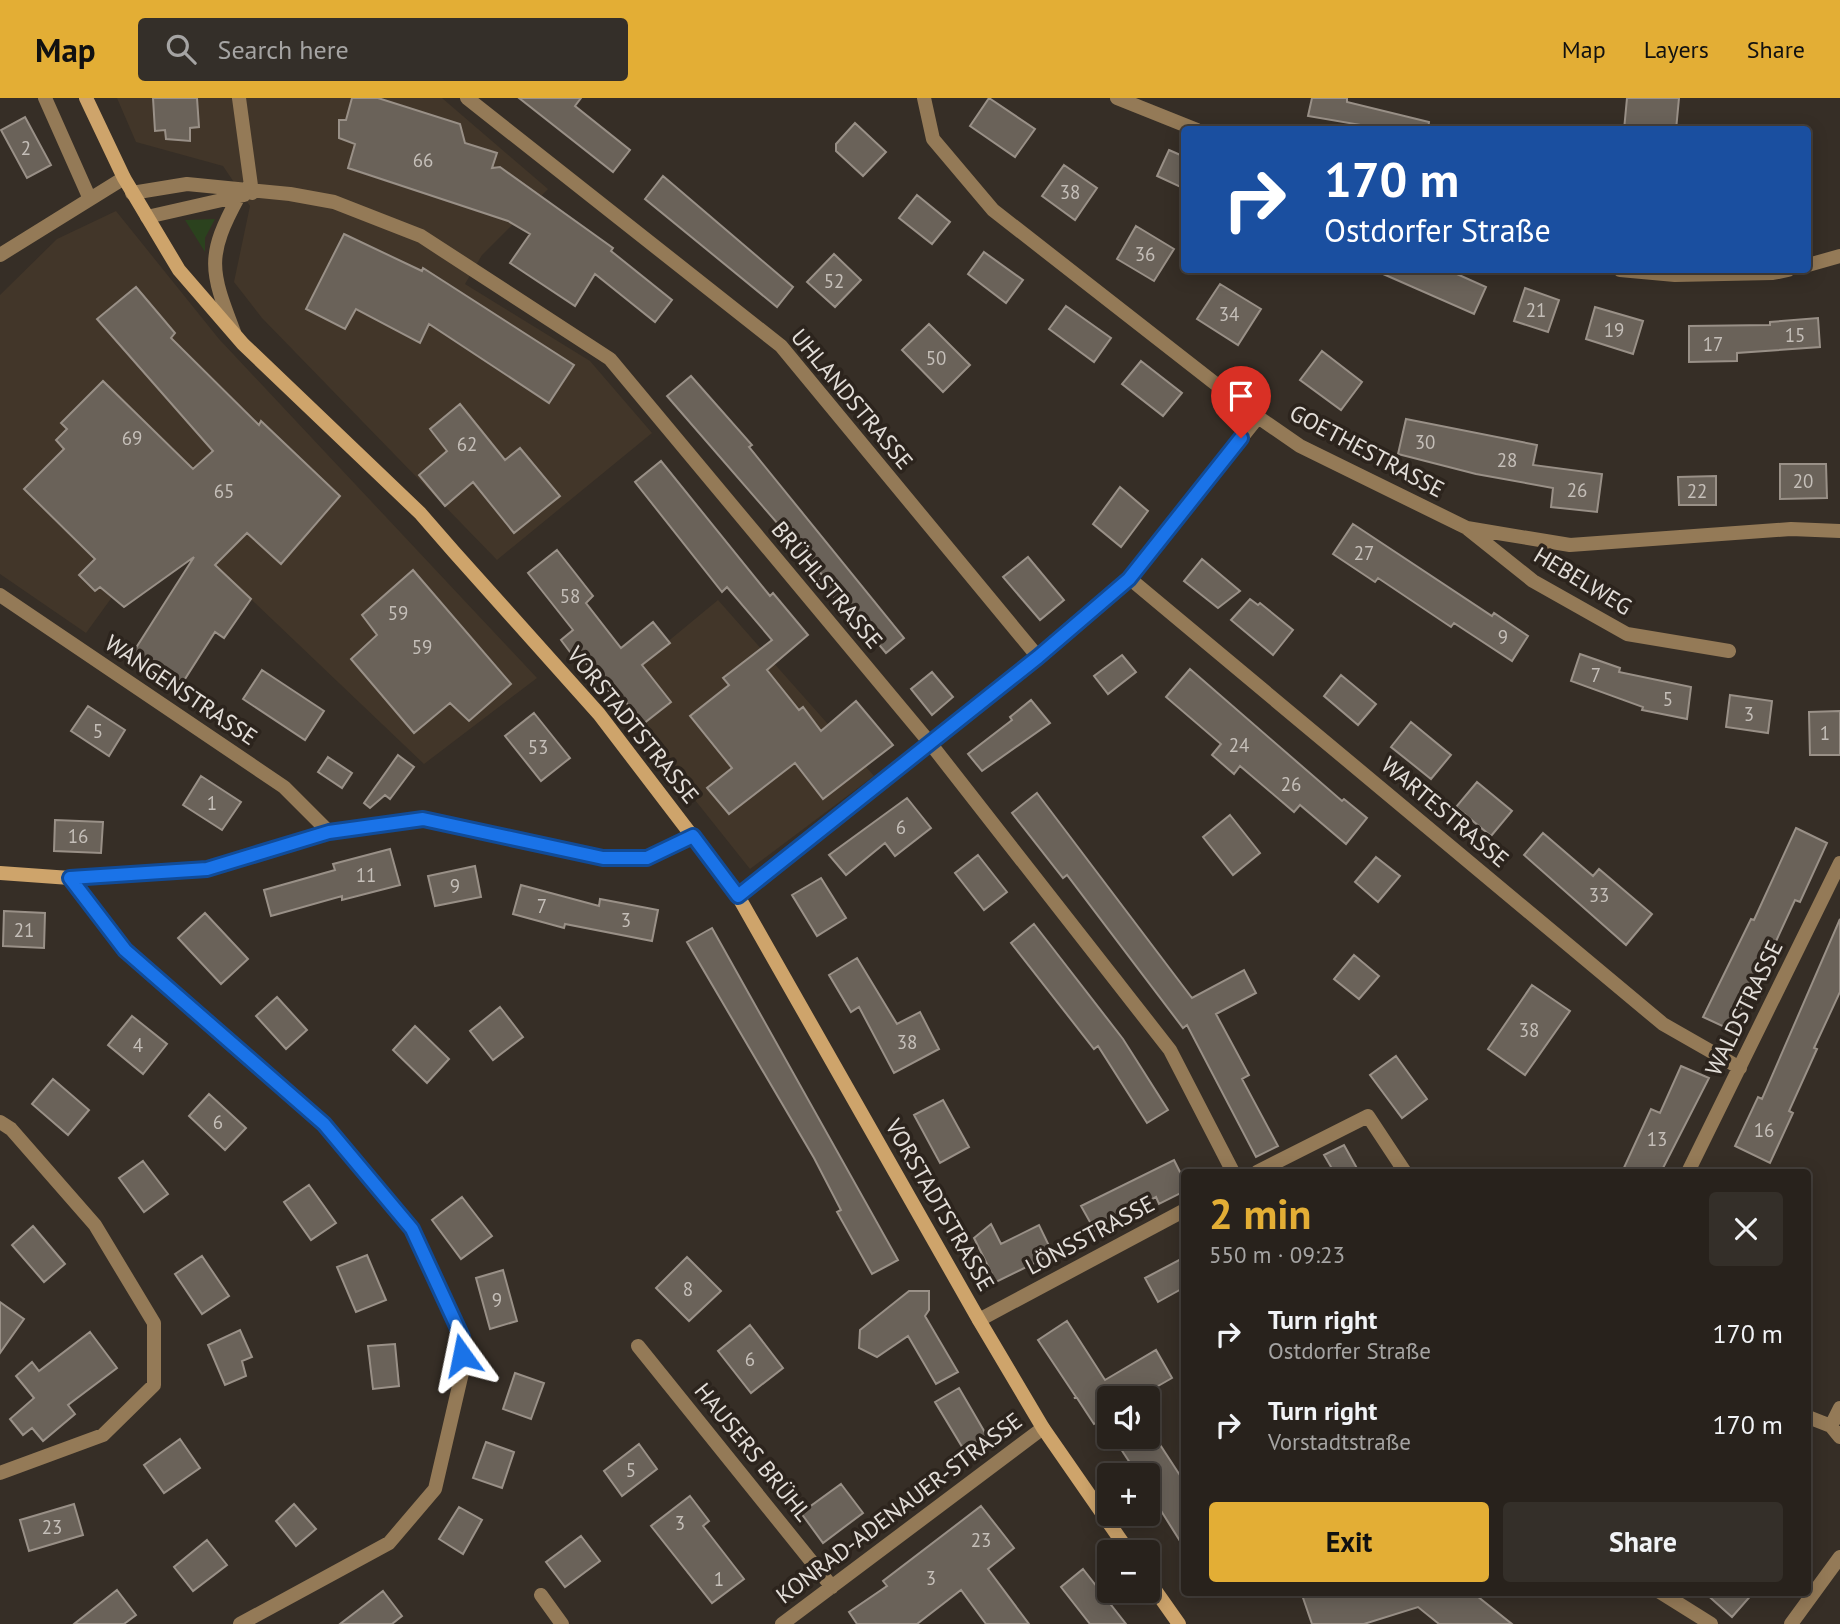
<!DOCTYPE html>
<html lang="en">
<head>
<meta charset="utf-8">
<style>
  body { margin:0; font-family:"PT Sans",sans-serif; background:#342f29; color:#f1f3f6; height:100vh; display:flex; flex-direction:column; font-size:26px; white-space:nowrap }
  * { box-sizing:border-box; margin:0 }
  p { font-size:23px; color:#a5a4a3 }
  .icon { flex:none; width:38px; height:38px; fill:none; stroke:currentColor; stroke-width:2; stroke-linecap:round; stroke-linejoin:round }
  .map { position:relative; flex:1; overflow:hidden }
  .panel { position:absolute; left:1181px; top:1071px; width:630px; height:427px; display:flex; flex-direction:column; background:#28221c; border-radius:7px; box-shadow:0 4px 18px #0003,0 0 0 2px #443f3b }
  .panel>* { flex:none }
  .guide { position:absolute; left:1181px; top:28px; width:630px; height:147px; border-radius:7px; box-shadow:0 4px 18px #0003,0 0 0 2px #443f3b; background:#1a4fa0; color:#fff; overflow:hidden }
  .fabs { position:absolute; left:1097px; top:1288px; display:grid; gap:14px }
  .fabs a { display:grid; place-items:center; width:63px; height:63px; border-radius:7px; background:#28221c; box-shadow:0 4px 18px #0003,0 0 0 2px #443f3b; font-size:35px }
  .pin { position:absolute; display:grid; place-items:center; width:60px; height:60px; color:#fff; margin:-72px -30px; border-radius:50% 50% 50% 0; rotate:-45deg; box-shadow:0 0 7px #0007 }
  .pin .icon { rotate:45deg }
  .me { position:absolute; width:77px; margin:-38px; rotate:348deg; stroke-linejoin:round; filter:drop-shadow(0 0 5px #0008) }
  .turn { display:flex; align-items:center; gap:24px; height:147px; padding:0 28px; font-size:32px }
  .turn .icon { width:91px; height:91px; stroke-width:2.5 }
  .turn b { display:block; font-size:49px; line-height:60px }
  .round { display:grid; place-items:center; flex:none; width:74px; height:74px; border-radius:7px; background:#342f29 }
  .head { display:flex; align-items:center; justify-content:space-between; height:119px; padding:0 28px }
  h1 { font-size:42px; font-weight:700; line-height:52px; color:#e3ae35 }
  .action { display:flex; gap:14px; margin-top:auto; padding:14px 28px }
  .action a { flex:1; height:80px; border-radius:7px; background:#e3ae35; color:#111; font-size:28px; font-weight:700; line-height:80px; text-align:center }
  .action a+a { background:#342f29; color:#f1f3f6 }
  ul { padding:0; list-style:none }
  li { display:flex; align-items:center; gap:21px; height:91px; padding:0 28px }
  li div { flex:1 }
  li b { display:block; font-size:26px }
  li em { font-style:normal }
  header { display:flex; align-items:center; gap:42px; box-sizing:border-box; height:98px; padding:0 35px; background:#e3ae35; color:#111 }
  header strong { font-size:33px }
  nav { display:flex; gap:38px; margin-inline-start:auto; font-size:24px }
  .search { width:490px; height:63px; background:#342f29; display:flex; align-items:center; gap:18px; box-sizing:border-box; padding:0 24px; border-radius:7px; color:#a5a4a3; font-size:26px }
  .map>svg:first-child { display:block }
  .built { fill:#423629 }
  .green { fill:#2b421e }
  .building { fill:#6a6259; stroke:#999087; stroke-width:2 }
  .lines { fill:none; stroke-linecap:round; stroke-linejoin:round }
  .street { stroke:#947a57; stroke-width:14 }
  .secondary { stroke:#cea46b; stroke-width:14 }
  .route-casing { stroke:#114b97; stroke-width:18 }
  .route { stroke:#1a73e8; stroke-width:12 }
  .labels { text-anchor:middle; stroke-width:7; stroke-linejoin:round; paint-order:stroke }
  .number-label { font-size:19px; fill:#c5bfb9 }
  .street-label { font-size:23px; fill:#e3ded9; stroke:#2c241d }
</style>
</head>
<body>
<header>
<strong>Map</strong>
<div class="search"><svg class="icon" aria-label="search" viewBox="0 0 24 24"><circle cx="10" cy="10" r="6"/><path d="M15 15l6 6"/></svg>Search here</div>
<nav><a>Map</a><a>Layers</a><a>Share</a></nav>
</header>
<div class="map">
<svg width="1840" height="1526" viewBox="0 0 1840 1526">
  <rect width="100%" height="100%" fill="#362e26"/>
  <path class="built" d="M117,0H442L548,91L482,157L465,186L590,263L652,335L497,462L262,220L234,184L250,108L223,68L136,44Z
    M116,113L219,241L537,580L424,666L168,422L86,535L0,476V197L57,141Z
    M718,502L874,678L750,771L608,593Z"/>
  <path class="green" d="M215,121L205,140V154L185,122Z"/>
  <path class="building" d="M153,0H197L199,29L190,30V43L166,41L165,32L155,33Z
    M352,0H378L460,26L465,45L497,55L492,70L500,69L613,150L611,153L672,202L655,224L595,176L575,208L510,165L530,136L508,123L348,70L355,46L339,40V22H346Z
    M519,0H581L575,8L630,52L613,74Z
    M989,0L1035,31L1015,59L970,28Z
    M1312,0H1347V4L1429,24L1428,32H1360L1361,27L1308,18Z
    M1627,0H1679L1676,32H1624Z
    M25,19L51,67L27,80L1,32Z
    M855,25L886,54L863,78L836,53V46Z
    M1169,52L1185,59V91L1157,78Z
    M1064,67L1097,90L1075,122L1042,98Z
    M663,78L793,189L777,209L645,101Z
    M917,97L950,124L932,146L899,120Z
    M1136,128L1174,151L1154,183L1117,161Z
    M344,136L422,173L423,170L574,267L549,305L429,226L420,245L356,211L345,231L306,211Z
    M984,154L1023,182L1006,205L968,176Z
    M834,156L861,182L835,209L807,184Z
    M1374,172H1448L1486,189L1474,216Z
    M1220,186L1261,211L1238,247L1197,221Z
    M136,189L175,235L171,240L259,327L261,323L340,398L281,466L247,435L215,467L251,501L224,540L215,534L183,584L134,553L194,459L124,509L100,489L95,493L79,477L95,461L24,391L64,351L56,342L67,331L61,325L103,283L193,371L213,353L97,221Z
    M1525,190L1559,202L1548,234L1514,223Z
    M1066,208L1111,240L1094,264L1049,231Z
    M1595,209L1643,223L1633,256L1586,241Z
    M1818,220L1820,249L1737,255V263L1689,264V228L1770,227V224Z
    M929,226L970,267L943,294L902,252Z
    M1322,253L1362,284L1341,312L1300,282Z
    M1141,263L1182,295L1163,318L1122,286Z
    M691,278L752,347L749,349L904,540L886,555L851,513L848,516L819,482L824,479L667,298Z
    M460,306L505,362L520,350L560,398L514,435L473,384L445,408L419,377L447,353L430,331Z
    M1406,321L1537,347L1533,367L1602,376L1597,414L1551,409L1553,390L1476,376L1398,356Z
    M661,363L770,498L773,495L808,537L767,572L799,612L803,609L821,633L856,603L893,647L823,701L795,665L729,716L707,690L732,670L690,618L729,587L723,580L772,542L727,489L722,494L635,384Z
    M1780,366H1826L1827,400L1780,401Z
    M1716,378V407H1679L1678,379Z
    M1120,389L1148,413L1121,449L1093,426Z
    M1353,426L1492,518L1494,515L1528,538L1512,563L1454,525L1451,529L1378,480L1375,484L1333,456Z
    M557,452L593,498L586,505L621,550L653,524L670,545L642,567L671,604L643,626L614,589L608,593L580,558L576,562L561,542L573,532L528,475Z
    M1028,459L1064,502L1040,522L1003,479Z
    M1202,461L1240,493L1218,510L1184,483Z
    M413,472L511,586L469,623L450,605L414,635L351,561L377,537L362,517Z
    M1250,501L1258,507L1260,505L1293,532L1273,557L1231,522Z
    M1580,556L1620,570L1619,574L1691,589L1687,621L1642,612L1643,609L1571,583Z
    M1122,557L1136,574L1108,596L1094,578Z
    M1190,571L1342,703L1344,701L1367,720L1346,746L1300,707L1294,714L1240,668L1234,676L1212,657L1221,646L1166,599Z
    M262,572L324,613L305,642L243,601Z
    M932,574L953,599L932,617L911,591Z
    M1341,577L1376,606L1358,627L1324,598Z
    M1730,597L1772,603L1768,635L1726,629Z
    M1031,602L1050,625L982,673L968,656L1012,622L1010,619Z
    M88,608L125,632L109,658L71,633Z
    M1840,613V657H1810L1809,614Z
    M534,615L570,660L541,683L505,638Z
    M1411,624L1451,657L1431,681L1391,649Z
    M398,657L414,669L390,701L385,697L370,710L364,705Z
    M328,659L352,675L342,690L318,674Z
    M201,678L241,704L222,732L183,707Z
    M1477,684L1512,713L1491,738L1456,709Z
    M1037,695L1192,900L1244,872L1256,895L1216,916L1249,977L1242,981L1278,1048L1256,1059L1187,927L1183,930L1067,777L1063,780L1012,715Z
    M907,700L931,730L895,758L885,745L846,777L829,757Z
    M1230,717L1260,755L1233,777L1203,739Z
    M55,722L103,724L101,755L54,753Z
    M1796,730L1827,745L1800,804L1795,802L1766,865L1763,863L1731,932L1703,919L1751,821L1754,822Z
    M1543,735L1593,778L1599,771L1652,816L1626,847L1524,757Z
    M390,751L400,787L342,802V798L271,818L264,792L335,772L333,766Z
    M978,757L1007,794L984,812L955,775Z
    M1376,759L1400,778L1378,804L1355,784Z
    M475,768L481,799L435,808L428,778Z
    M821,780L846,820L817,838L792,797Z
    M521,787L599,808L600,801L658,812L652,843L565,826L564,830L513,816Z
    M4,813L45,815L44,850L3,848Z
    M205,815L248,861L221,886L178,840Z
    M1840,821V894L1814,950L1817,951L1789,1013L1793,1015L1770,1065L1735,1048L1758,999L1762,1001Z
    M1034,826L1123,941L1168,1012L1147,1025L1098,948L1094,951L1011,845Z
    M712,830L898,1162L872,1176L837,1114L841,1112L814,1060L687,844Z
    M1354,857L1379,878L1359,901L1334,881Z
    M857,860L897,926L920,914L939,951L894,975L859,909L851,914L829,877Z
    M1532,887L1570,913L1525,977L1488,951Z
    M277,899L307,932L286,951L256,918Z
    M500,909L523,939L493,962L470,933Z
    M132,918L167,946L143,976L108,947Z
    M415,928L449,961L427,985L393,952Z
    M1396,958L1427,1001L1402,1020L1370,977Z
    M1681,968L1709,980L1661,1074H1622L1651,1011L1660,1015Z
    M53,981L89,1012L68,1037L32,1006Z
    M209,996L246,1030L225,1052L189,1018Z
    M943,1002L969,1049L940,1065L914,1017Z
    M1344,1047L1359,1074H1334L1324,1057Z
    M1174,1062L1185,1084V1093L1159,1106L1156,1099L1095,1133L1081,1108Z
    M143,1063L168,1096L144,1114L119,1080Z
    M309,1087L336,1125L311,1142L284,1104Z
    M462,1099L492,1138L461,1161L432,1122Z
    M991,1126L1001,1146L1039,1127L1053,1156L996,1184L974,1140Z
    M33,1128L65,1166L44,1184L12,1147Z
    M367,1157L386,1202L356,1214L337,1169Z
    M202,1158L229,1198L202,1216L175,1176Z
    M687,1159L721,1193L689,1223L656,1190Z
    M1185,1159V1189L1158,1204L1145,1180Z
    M503,1172L517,1223L490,1231L476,1180Z
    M909,1193H929V1212L925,1218L958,1274L936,1286L908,1238L877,1259L859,1250L860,1232Z
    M0,1204L24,1221L0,1255Z
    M1067,1223L1105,1282L1156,1252L1172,1280L1137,1300H1110V1317L1094,1326L1077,1300H1074L1076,1299L1038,1242Z
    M750,1227L783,1270L751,1295L718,1253Z
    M240,1232L252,1259L242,1263L246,1278L225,1287L208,1247Z
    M90,1234L117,1270L68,1307L75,1316L43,1343L32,1330L23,1337L10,1321L34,1300L16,1278L32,1264L39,1273Z
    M395,1246L399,1288L373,1291L368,1248Z
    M515,1275L544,1285L531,1321L503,1311Z
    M959,1290L987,1338L964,1352L935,1304Z
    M1113,1339H1155L1185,1385V1451L1148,1392V1377H1138Z
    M180,1341L200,1370L164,1395L144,1367Z
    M486,1344L514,1354L502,1390L473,1380Z
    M639,1346L657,1371L622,1398L604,1373Z
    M841,1386L863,1415L823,1445L801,1415Z
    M690,1398L709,1423L703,1428L744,1481L712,1505L651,1428Z
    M74,1406L83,1437L29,1453L20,1422Z
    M294,1406L316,1431L296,1448L276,1423Z
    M981,1408L1014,1450L988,1471L1029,1526H986L961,1492L917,1526H857L849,1514L887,1488L883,1483Z
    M459,1409L482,1422L463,1456L439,1441Z
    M581,1438L600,1463L565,1489L546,1464Z
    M207,1442L227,1467L193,1493L174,1469Z
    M1083,1471L1126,1526H1090L1061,1489Z
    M117,1492L136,1517L124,1526H74Z
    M383,1493L402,1518L392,1526H340Z
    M1301,1494H1472L1512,1526H1439L1418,1509L1364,1526H1312Z
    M1704,1494H1754L1732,1519Z"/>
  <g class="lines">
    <path class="street" d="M45,0L89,99
      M239,0L252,95
      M467,0L781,248L1038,559
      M924,0L933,41L993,112L1258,319L1300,348L1467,430L1570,447L1791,431L1840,433
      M1117,0L1197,32
      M132,95L187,86L290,96L334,104L421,138L610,261L930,645L1170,952L1233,1074
      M147,119L244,97
      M0,157L124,80
      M1808,167L1840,158
      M1620,172L1675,177L1773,175L1788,172
      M234,234C210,172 206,158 239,98
      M1468,431L1533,483L1627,536L1729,553
      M1129,480L1663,926L1740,970
      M0,497L284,689L329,734
      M70,780L125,852L324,1026L412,1131L462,1239V1275L435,1391L389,1445L240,1526
      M738,798L1038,559L1129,480L1258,319
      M0,1024L11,1031L95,1127L154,1225V1287L103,1337L0,1375
      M1257,1074L1368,1018L1405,1074
      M1688,1074L1840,765
      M979,1222L1185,1112
      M638,1248L832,1489
      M1808,1319L1831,1328L1840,1339
      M1831,1328L1840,1310
      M1660,1494L1711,1526
      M541,1497L562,1526
      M782,1526L1043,1330
      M1791,1526L1840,1459"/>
    <path class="secondary" d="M86,0L124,80L179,172L243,246L420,415L454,454L599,616L738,798L979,1222L1043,1330L1129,1454
      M0,775L70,780L207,771L329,734L423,721L603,760H647L693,738
      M1148,1482L1179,1526"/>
  </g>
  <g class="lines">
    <defs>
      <path id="route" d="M462,1257V1239L412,1131L324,1026L125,852L70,780L207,771L329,734L423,721L603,760H647L693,738L738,798L1038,559L1129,481L1241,340"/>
    </defs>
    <use href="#route" class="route-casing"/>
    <use href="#route" class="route"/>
  </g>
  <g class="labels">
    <g class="number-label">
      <text x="26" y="57">2</text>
      <text x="423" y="69">66</text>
      <text x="1070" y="101">38</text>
      <text x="1145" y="163">36</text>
      <text x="834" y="190">52</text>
      <text x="1536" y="219">21</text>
      <text x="1229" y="223">34</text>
      <text x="1614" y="239">19</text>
      <text x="1795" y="244">15</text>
      <text x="1713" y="253">17</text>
      <text x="936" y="267">50</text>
      <text x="132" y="347">69</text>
      <text x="1425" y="351">30</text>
      <text x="467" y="353">62</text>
      <text x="1507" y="369">28</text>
      <text x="1803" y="390">20</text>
      <text x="1577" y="399">26</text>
      <text x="224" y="400">65</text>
      <text x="1697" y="400">22</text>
      <text x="1364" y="462">27</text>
      <text x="570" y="505">58</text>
      <text x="398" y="522">59</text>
      <text x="1503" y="546">9</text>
      <text x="422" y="556">59</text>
      <text x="1596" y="584">7</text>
      <text x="1668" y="608">5</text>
      <text x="1749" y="623">3</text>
      <text x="98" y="640">5</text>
      <text x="1825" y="642">1</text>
      <text x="1239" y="654">24</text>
      <text x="538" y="656">53</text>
      <text x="1291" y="693">26</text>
      <text x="212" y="712">1</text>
      <text x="901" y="736">6</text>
      <text x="78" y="745">16</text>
      <text x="366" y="784">11</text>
      <text x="455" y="795">9</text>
      <text x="1599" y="804">33</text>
      <text x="542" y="815">7</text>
      <text x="626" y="829">3</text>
      <text x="24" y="839">21</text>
      <text x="1529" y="939">38</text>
      <text x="907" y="951">38</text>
      <text x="138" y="954">4</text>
      <text x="218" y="1031">6</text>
      <text x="1764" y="1039">16</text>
      <text x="1657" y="1048">13</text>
      <text x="688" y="1198">8</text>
      <text x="497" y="1209">9</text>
      <text x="750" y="1268">6</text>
      <text x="631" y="1379">5</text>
      <text x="680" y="1432">3</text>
      <text x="52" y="1436">23</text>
      <text x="981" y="1449">23</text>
      <text x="931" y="1487">3</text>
      <text x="719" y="1488">1</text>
    </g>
    <g class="street-label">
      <text transform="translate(852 301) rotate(50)" y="8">UHLANDSTRASSE</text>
      <text transform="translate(1367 353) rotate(28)" y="8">GOETHESTRASSE</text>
      <text transform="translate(1583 483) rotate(31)" y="8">HEBELWEG</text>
      <text transform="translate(827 487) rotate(50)" y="8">BRÜHLSTRASSE</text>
      <text transform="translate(181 592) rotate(34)" y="8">WANGENSTRASSE</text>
      <text transform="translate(633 627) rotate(51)" y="8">VORSTADTSTRASSE</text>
      <text transform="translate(1445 714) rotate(40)" y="8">WARTESTRASSE</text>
      <text transform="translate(1744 910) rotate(-64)" y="8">WALDSTRASSE</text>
      <text transform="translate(940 1107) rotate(60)" y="8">VORSTADTSTRASSE</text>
      <text transform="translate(1090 1137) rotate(-28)" y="8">LÖNSSTRASSE</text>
      <text transform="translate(753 1354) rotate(51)" y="8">HAUSERS BRÜHL</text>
      <text transform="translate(899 1410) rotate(-37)" y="8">KONRAD-ADENAUER-STRASSE</text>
    </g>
  </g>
</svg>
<div class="fabs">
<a><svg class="icon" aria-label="sound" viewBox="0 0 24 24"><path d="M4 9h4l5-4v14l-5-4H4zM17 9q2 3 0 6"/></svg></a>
<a>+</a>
<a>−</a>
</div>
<div class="pin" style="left:1241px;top:340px;background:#d93025"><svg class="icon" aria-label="arrive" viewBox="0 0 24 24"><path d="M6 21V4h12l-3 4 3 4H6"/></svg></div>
<svg class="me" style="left:462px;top:1257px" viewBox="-20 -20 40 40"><path d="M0-17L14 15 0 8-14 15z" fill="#1a73e8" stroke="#fff" stroke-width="4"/></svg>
<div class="guide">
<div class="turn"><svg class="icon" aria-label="right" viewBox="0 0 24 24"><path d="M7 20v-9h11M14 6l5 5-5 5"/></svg><div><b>170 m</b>Ostdorfer Straße</div></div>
</div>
<section class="panel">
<div class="head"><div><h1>2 min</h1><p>550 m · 09:23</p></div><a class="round"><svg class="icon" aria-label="close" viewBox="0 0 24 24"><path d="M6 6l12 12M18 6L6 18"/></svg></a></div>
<ul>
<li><svg class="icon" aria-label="right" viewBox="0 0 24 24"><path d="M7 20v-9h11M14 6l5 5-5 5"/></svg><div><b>Turn right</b><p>Ostdorfer Straße</p></div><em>170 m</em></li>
<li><svg class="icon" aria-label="right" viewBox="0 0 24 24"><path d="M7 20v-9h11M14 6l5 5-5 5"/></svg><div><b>Turn right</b><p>Vorstadtstraße</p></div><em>170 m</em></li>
</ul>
<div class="action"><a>Exit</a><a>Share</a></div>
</section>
</div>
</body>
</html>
